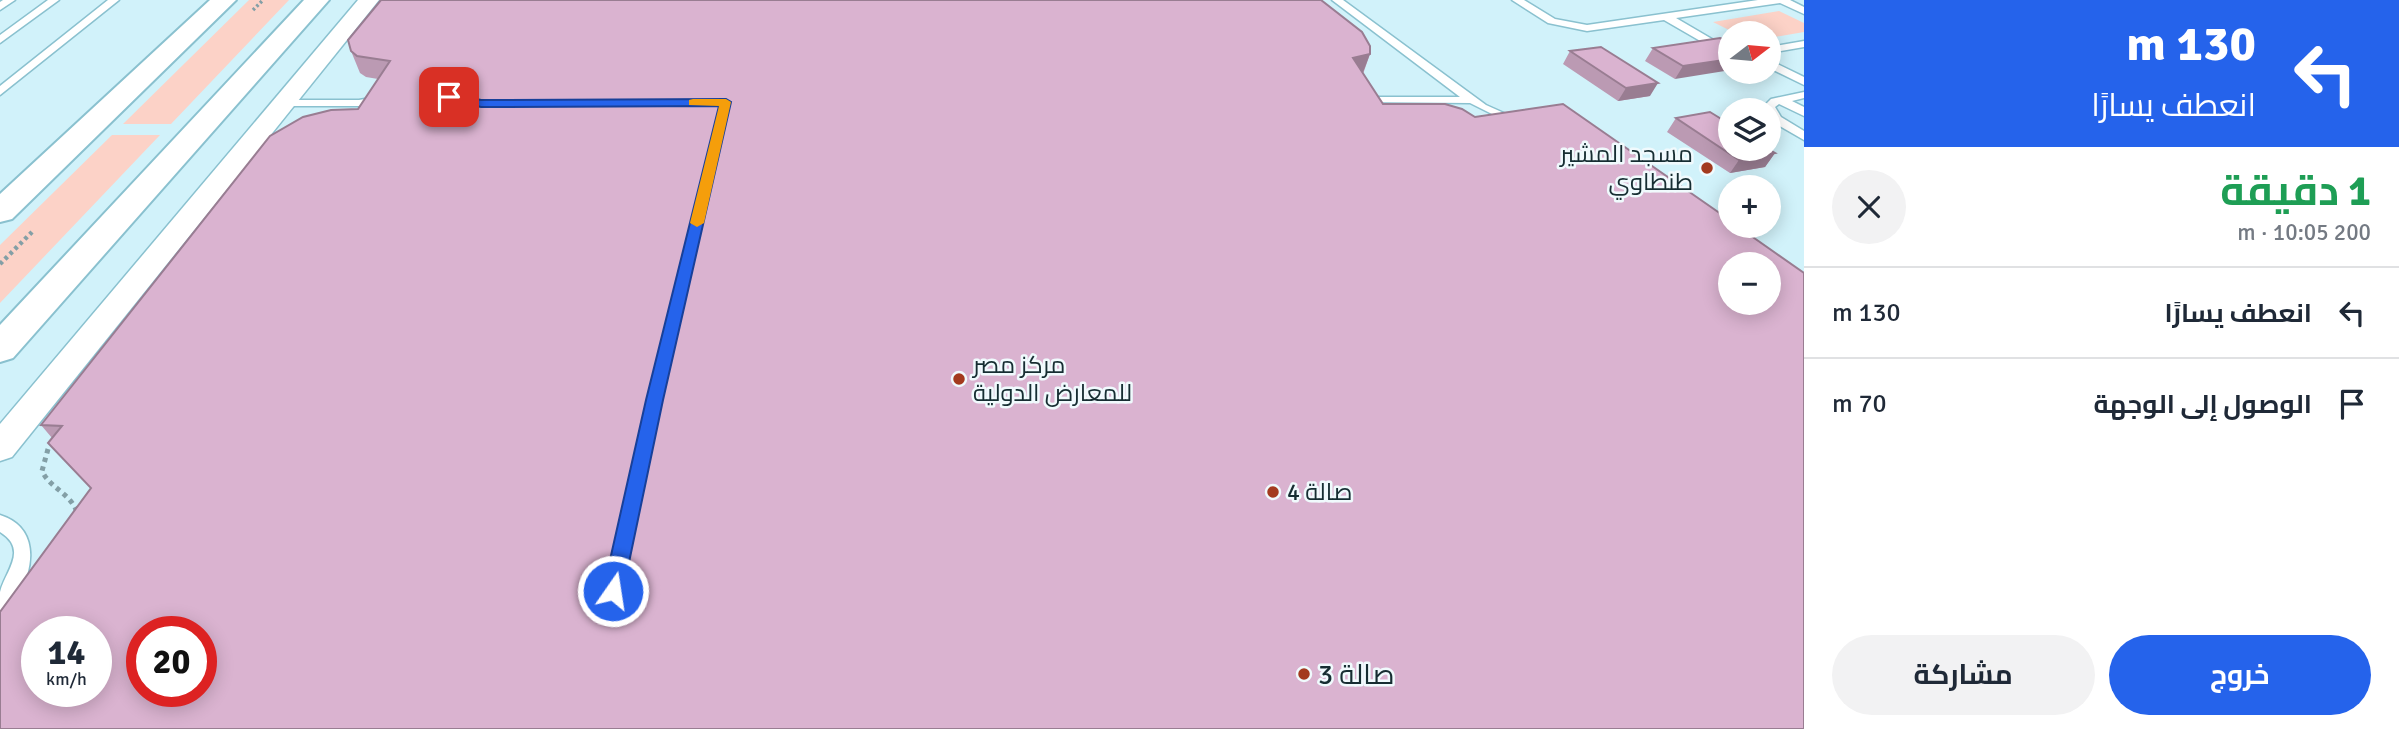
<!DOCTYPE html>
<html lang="ar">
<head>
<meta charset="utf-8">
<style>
  body { margin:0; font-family:Signika,Cairo,sans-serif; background:#f2f2f3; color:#1f2937; direction:rtl; height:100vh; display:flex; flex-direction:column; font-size:26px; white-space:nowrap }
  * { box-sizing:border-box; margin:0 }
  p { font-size:23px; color:#747a83 }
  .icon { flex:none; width:38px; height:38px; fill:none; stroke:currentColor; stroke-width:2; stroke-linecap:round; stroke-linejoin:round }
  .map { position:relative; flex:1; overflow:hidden; direction:ltr }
  .panel { display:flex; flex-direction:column; background:#fff; width:595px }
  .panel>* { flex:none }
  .guide { background:#2563eb; color:#fff; overflow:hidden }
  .needle { width:46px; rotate:74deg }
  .buttons { position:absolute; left:1718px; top:21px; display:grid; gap:14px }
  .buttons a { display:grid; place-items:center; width:63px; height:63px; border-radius:50%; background:#fff; box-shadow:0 4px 18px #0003; font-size:35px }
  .speed { position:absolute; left:21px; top:616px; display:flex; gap:14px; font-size:35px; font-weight:700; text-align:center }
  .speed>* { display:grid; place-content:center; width:91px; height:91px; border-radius:50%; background:#fff; box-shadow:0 4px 18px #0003; line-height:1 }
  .speed small { font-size:18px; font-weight:400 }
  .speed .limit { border:10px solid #d22; background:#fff; color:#111 }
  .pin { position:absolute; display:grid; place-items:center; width:60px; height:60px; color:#fff; margin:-30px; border-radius:14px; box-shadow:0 4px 10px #0006 }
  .me { position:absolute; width:77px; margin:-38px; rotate:13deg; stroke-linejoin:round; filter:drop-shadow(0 0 5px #0008) }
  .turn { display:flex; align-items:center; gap:24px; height:147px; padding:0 28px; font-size:32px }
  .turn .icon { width:91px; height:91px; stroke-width:2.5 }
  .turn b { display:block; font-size:49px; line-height:60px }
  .round { display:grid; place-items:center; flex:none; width:74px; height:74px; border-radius:37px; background:#f2f2f3 }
  .head { display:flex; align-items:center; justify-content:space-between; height:119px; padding:0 28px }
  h1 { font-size:42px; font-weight:700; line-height:52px; color:#1e9e55 }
  .action { display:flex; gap:14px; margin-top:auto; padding:14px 28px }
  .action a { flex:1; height:80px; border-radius:42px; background:#2563eb; color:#fff; font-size:28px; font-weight:700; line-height:80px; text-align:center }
  .action a+a { background:#f2f2f3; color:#1f2937 }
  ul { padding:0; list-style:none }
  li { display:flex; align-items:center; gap:21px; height:91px; padding:0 28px; border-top:2px solid #e0e1e3 }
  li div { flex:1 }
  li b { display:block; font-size:26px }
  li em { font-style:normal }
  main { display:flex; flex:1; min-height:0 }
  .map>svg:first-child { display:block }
  .green { fill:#fcd2c7 }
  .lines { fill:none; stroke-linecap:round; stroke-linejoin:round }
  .lane-casing { stroke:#8ac1cf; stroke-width:3 }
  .street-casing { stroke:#8ac1cf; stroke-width:3 }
  .secondary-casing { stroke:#8ac1cf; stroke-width:4 }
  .path-far2 { stroke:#839fa6; stroke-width:3.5; stroke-dasharray:2.5 2.5; stroke-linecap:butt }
  .path-far1 { stroke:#839fa6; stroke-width:4.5; stroke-dasharray:3.5 3.5; stroke-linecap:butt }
  .path { stroke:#839fa6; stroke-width:5; stroke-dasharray:4.5 4.5; stroke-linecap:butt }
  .lane { fill:#fff; fill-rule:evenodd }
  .street { fill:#fff; fill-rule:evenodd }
  .secondary { fill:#fff; fill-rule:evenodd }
  .wall { fill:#bb9ab3 }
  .shaded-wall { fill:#997d92 }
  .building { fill:#dab3d0; stroke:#997d92; stroke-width:2; fill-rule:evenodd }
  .route { fill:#2563eb; stroke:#184099; stroke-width:2 }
  .slow { fill:#f59e0b }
  .poi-dot { fill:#a33a1e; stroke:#f0fafd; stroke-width:2.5 }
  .labels { text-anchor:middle; stroke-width:5; stroke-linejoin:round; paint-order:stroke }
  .poi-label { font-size:24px; fill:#162d32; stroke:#f0fafd; text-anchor:start }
  .near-poi-label { font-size:28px; fill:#162d32; stroke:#f0fafd; text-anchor:start }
</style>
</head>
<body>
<main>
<section class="panel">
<div class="guide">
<div class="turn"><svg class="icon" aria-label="left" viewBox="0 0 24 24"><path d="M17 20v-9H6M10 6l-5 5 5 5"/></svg><div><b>130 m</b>انعطف يسارًا</div></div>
</div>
<div class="head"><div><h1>1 دقيقة</h1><p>200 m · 10:05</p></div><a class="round"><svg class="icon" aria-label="close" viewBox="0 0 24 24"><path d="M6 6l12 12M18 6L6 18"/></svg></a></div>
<ul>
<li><svg class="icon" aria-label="left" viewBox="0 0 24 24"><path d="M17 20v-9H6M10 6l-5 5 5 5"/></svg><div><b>انعطف يسارًا</b></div><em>130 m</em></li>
<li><svg class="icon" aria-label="arrive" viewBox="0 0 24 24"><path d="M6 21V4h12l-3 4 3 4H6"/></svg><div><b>الوصول إلى الوجهة</b></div><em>70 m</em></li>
</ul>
<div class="action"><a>خروج</a><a>مشاركة</a></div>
</section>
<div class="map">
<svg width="1804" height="729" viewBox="0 0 1804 729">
  <rect width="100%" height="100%" fill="#d1f2fa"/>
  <path class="green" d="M249,0H289L171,124H123Z
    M1779,11L1804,23V32L1769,38V33H1735L1713,22Z
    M112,135H160L0,303V245Z"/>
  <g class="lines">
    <defs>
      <path id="lane" d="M3,0H15L0,10V2Z
        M48,0H59L0,43V35Z
        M108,0H119L0,95V86Z
        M1332,0H1343L1486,105L1524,122L1522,125H1514L1470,103L1356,102L1354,100L1360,97H1460Z
        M1512,0H1524L1555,19L1587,25L1758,0H1790L1804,7V14L1780,3L1676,18L1717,42L1731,46V53L1709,46L1664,20L1587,31L1548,23Z
        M1804,41V47L1769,53V47Z
        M1769,60L1804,77V85L1769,68Z
        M1804,92V98L1792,101L1804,107V116L1779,104L1775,107L1781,117L1804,131V140L1773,122L1769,110L1763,107L1771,99Z
        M382,96L386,97V101L359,106H284L278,103L284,100H359Z
        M0,515C38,527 35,565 19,594C14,603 10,611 0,615C0,608 0,599 0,592C5,571 29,550 0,532Z"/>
      <path id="street" d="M358,0H379L12,457L0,461V424Z"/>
      <path id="secondary" d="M210,0H236L12,219L0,222V194Z
        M304,0H329L13,358L0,362V325Z"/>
    </defs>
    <use href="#lane" class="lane-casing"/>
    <use href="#street" class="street-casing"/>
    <use href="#secondary" class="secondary-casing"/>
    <path class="path-far2" d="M253,10L263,0"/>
    <path class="path-far1" d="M0,264L32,232"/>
    <path class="path" d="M48,449L42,471C50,488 70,493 77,512"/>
    <use href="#lane" class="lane"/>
    <use href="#street" class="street"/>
    <use href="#secondary" class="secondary"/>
  </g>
  <path class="wall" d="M1720,38L1675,79L1645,61L1653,48Z
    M351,51L1370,54L1363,74L91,488L52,438L41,425L358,109L378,79L366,77L360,73Z
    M1570,51L1650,96L1618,101L1563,64Z
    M1676,118L1775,153L1765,167L1730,173L1667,132Z"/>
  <path class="shaded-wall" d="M1370,54L1362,75L1353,58Z
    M1731,59V70L1675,79L1683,66Z
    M1658,83L1650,96L1618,101L1626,88Z
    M1775,153L1765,167L1730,173L1739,160Z"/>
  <path class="building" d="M381,0H1321L1362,32L1370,46V54L1353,58L1383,104H1445L1462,109L1475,117L1563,104L1731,221V226H1737L1804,273V729H0V612L91,488L48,443L62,426L41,425L270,136L303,117L331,110L358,109L390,61L357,56L351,51L348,40ZM1731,264H1769V303H1731ZM37,632H96V691H37ZM142,632H201V691H142Z
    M1720,38L1731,43V59L1683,66L1653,48Z
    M1601,47L1658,83L1626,88L1570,51Z
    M1710,112L1731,125V149H1768L1775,153L1739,160L1676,118Z"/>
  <path class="route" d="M449,93L481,100L726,99L731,102L663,400L623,591L620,597L613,600L606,597L603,591L646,400L719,106L481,107L444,99L443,97Z"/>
  <path class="slow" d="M693,99H726L731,102L704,223L697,227L690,223L719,106L689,105V100Z"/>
  <g class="poi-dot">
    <circle cx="1707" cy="168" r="7"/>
    <circle cx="959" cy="379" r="7"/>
    <circle cx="1273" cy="492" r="7"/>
    <circle cx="1304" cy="674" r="7"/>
  </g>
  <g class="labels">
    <g class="poi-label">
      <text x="1693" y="162" text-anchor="end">مسجد المشير<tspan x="1693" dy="28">طنطاوي</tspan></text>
      <text x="973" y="373">مركز مصر<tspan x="973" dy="28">للمعارض الدولية</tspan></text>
      <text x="1287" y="500">صالة 4</text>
    </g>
    <g class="near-poi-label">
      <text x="1318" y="684">صالة 3</text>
    </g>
  </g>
</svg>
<div class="buttons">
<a><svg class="needle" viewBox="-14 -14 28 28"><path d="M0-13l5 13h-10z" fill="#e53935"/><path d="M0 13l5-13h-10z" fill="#747a83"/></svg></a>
<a><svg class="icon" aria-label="layers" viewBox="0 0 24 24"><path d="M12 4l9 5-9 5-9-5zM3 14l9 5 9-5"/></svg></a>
<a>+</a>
<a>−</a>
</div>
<div class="speed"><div>14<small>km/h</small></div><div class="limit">20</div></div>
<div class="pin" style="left:449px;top:97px;background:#d93025"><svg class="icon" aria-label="arrive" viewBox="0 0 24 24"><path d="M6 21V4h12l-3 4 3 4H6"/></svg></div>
<svg class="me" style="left:613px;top:591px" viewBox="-20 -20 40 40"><circle r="17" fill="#2563eb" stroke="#fff" stroke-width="3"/><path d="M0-11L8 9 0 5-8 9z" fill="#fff"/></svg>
</div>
</main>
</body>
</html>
